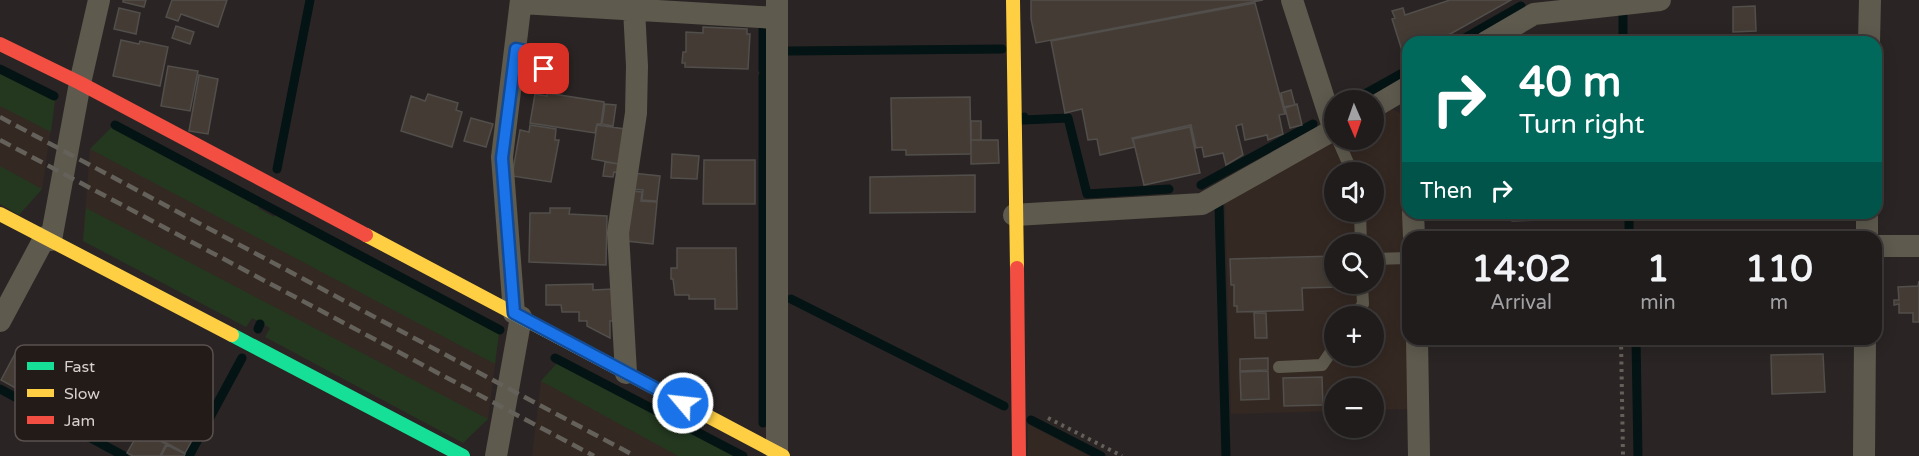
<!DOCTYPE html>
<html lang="en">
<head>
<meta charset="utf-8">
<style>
  body { margin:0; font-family:"Varela Round",sans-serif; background:#282524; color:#f1f3f6; height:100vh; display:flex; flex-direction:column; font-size:22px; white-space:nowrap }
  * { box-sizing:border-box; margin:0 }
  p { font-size:20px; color:#a2a1a3 }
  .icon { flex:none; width:33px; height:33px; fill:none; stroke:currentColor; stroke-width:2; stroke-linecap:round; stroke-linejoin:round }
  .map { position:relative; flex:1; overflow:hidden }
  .side { position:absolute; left:1402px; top:231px; width:480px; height:114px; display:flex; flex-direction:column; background:#201c1b; border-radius:18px; box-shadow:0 3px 15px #0003,0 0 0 2px #3d3a3a }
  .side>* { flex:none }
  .top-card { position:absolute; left:1402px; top:36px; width:480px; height:183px; border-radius:18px; box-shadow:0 3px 15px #0003,0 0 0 2px #3d3a3a; background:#00695c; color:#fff; overflow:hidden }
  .needle { width:39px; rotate:178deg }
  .fabs { position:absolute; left:1324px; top:90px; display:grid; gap:12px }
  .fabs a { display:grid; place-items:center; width:60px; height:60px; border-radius:50%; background:#201c1b; box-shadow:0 3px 15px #0003,0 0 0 2px #3d3a3a; font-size:30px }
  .pin { position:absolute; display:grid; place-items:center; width:51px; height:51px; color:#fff; margin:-26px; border-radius:12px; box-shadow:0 3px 9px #0006 }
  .me { position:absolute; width:66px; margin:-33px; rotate:298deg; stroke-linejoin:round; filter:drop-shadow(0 0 4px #0008) }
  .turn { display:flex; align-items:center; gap:21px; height:126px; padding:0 18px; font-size:27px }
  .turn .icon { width:78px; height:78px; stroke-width:2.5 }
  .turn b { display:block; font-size:42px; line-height:51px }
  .then { display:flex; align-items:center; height:57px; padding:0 18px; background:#0003; gap:12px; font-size:22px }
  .eta { display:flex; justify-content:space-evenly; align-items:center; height:102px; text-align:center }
  .eta b { font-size:36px; font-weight:700; line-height:42px }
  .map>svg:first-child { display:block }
  .built { fill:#342822; fill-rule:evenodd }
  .green { fill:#23381f }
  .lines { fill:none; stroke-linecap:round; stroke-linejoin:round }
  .stream { stroke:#041313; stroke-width:9 }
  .building { fill:#443c34; stroke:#514e4b; stroke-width:1.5 }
  .path { stroke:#646059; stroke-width:4; stroke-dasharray:3 4.5; stroke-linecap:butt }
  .lane { stroke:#5e5a4e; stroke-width:12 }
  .street { stroke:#5e5a4e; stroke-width:22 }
  .fast { stroke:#16e098; stroke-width:14 }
  .slow { stroke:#ffcf43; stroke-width:14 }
  .jam { stroke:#f24e42; stroke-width:14 }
  .rail { stroke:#64605a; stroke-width:4.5; stroke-dasharray:12 6; stroke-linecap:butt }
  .route-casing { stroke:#114b97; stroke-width:15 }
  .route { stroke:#1a73e8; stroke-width:10 }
  .key { fill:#231b18; stroke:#59514f; stroke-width:1.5 }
  .key-label { font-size:16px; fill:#d6d0ce }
</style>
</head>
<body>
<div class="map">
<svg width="1919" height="456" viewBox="0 0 1919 456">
  <rect width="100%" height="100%" fill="#2a2524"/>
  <path class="built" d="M0,73L55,100L42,189L19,215L0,204Z
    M1388,107L1402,114L1410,409L1374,410V388H1335V411L1231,414L1225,201L1335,140H1374V115ZM1335,172H1374V212H1335ZM1335,244H1374V284H1335ZM1335,316H1374V356H1335Z
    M113,126L260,205L258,208L274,217L276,213L499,333L488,419L463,443L265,337L270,328L252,318L83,241L90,149Z
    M558,362L736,456H532L541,381Z
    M1028,424L1089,456H1028Z"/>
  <path class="green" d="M0,73L55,100L51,132L0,106Z
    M113,126L260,205L258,208L274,217L276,213L499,333L495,364L90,149Z
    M0,166L42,189L19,215L0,204Z
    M86,208L488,419L463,443L265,337L270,328L252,318L246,327L83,241Z
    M558,362L736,456H678L541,381Z"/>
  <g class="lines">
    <path class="stream" d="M1623,15V42
      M763,27V70
      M1458,42L1521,6
      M788,51L1002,49
      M0,69L54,96
      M1354,100L1408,70
      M1024,117L1023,120L1068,118L1087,194L1169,189
      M115,125L500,330
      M277,169L310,0
      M1201,185L1313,124
      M1219,206L1226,456
      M1629,213V237
      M791,299L1004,406
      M258,329L260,324
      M1636,339L1638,456
      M555,358L743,456
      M0,389L124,456
      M1031,420L1101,456
      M763,423V76
      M189,456L242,358"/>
  </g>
  <path class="building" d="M123,0H146L144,7L123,2Z
    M172,0H227L218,27L181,14L178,21L166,17Z
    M1031,0H1263L1036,43L1031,19Z
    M1450,0H1511L1436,42H1408V58L1405,60L1392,19L1395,18L1392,11L1403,8L1405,15Z
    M1255,3L1285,114L1279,115L1283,134L1268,140L1267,135L1245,140L1242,124L1236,126L1243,155L1226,165L1223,153L1204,157L1202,147L1196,148L1191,125L1132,138L1135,147L1100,155L1097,139L1088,140L1082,109L1065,113L1051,41Z
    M1755,6L1756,31L1733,32V7Z
    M119,8L140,13L136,34L114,29Z
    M176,26L194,32L190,44L172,38Z
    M703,27L747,29V34H750L748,69L685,67V63H682L683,52H686V32L703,33Z
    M121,40L139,44L140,41L168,47L160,86L113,76Z
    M168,66L198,71L190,111L161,106Z
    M199,75L218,79L208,134L189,131Z
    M1291,90L1295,105L1284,107L1281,93Z
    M547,93L604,102L601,124H597L595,133L530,123L535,94L547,96Z
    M428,94L458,103L456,110L462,112L452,147L401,131L411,96L425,101Z
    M970,97L971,154L906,155V150H892L891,98Z
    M605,104L616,105L613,126L602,124Z
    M1297,104L1302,125L1290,128L1285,108Z
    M471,118L493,124L486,147L464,141Z
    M971,121H981V140H971Z
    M530,125L556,129L555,140H559L551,182L512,176L520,130L529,132Z
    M597,125L625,129L619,164L592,159Z
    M1190,127L1200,173L1144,185L1133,139Z
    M971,140H998L999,163L971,164Z
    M672,154L699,156L697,179L671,178Z
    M704,160H755V204H703Z
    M605,162L619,164L618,173L614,172L613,177L603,176Z
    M632,173L660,176L657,201L642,200L643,190L631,189Z
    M975,175V212L870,213V177Z
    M631,191L642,192L641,201L657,202L653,244L626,241Z
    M550,208H570L569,214L607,216L606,265L529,262L530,213H550Z
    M1511,213H1541V220L1512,221Z
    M677,248H736L737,309H715V299H689V295H675L673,279H671V268H677Z
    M1335,256V284H1341V287L1302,288L1303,310L1237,312V306H1234V285H1231L1230,259Z
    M1919,281V322H1913V313H1899V304L1894,305V300H1899L1898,287L1918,286Z
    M593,284V290L613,289V321H610V338L587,326V321H579V312H562L561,305H546V285Z
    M1254,313H1266L1267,338H1255Z
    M16,352L61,376L46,405L1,380Z
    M1823,354L1825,392L1772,394L1771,355Z
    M1268,358V370L1240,371V359Z
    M1268,371L1269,399L1241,400L1240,372Z
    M1322,377L1323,405L1284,406L1283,378Z
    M167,384L210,408L185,453L142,430Z
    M145,433L166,444L160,456H133L127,453L135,439L140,441Z
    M167,445L185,454L184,456H161Z"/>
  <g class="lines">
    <path class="path" d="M1621,339L1623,456
      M1048,418L1122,456"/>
    <path class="lane" d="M516,49L530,52L559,87
      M1338,140L1352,172
      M1360,212L1361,244
      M1374,259L1408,258
      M1354,316L1363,304L1362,284
      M1279,367L1322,365L1335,346"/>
    <path class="street" d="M1292,0L1334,130
      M521,3L777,18
      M1486,42L1534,14L1660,0
      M1869,42L1870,0
      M1374,107L1408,87
      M1413,213L1414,237
      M1014,215L1202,204L1335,129
      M1867,237V213
      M51,240L80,83L99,0
      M1876,246H1919
      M514,313L502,157L521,0
      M0,321L45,237
      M1417,339L1419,456
      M626,373L618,233L636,113L637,66L634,9
      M777,453V0
      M496,456L521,317
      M1864,456L1865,339"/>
    <path class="fast" d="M232,335L463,456"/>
    <path class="slow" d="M1013,0L1017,268
      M0,214L232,335
      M366,235L783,456"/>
    <path class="jam" d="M0,44L80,83L366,235
      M1017,268L1019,456"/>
    <path class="rail" d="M0,117L635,456
      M0,140L594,456"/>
  </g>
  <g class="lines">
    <defs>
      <path id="route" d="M544,69L530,52L516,49L502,158L514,313L683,403"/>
    </defs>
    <use href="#route" class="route-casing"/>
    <use href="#route" class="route"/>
  </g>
  <rect x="15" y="345" width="198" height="96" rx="9" class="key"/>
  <rect x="27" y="362" width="27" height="8" fill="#16e098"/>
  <rect x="27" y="389" width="27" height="8" fill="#ffcf43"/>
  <rect x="27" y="416" width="27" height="8" fill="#f24e42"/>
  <g class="key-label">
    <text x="64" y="372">Fast</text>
    <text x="64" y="399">Slow</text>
    <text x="64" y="426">Jam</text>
  </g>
</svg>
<div class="fabs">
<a><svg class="needle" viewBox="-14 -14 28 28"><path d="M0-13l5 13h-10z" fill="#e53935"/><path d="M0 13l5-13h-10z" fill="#a2a1a3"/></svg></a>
<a><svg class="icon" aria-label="sound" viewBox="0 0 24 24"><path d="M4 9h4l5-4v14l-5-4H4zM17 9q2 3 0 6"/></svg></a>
<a><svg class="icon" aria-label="search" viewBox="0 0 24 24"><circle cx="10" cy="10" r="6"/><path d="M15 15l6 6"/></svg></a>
<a>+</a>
<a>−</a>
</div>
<div class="pin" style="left:544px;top:69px;background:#d93025"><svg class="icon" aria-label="arrive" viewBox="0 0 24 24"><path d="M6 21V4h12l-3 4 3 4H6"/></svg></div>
<svg class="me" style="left:683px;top:403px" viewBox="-20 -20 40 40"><circle r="17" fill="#1a73e8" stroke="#fff" stroke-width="3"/><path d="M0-11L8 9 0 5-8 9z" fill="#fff"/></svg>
<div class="top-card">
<div class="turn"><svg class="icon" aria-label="right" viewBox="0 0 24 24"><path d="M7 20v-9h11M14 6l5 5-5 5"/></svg><div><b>40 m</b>Turn right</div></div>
<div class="then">Then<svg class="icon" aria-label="right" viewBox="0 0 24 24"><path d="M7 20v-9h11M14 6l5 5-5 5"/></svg></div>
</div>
<section class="side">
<div class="eta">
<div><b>14:02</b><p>Arrival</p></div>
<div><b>1</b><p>min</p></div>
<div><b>110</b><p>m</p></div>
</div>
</section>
</div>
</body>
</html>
